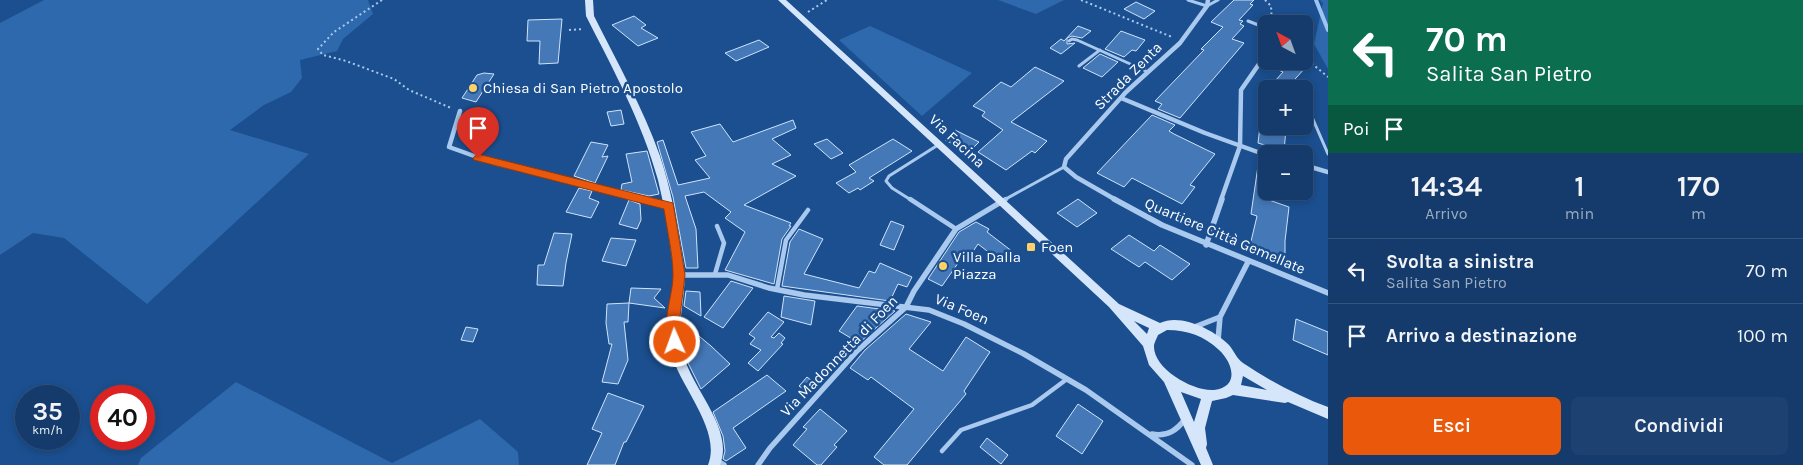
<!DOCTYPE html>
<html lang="it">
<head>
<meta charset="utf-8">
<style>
  body { margin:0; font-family:Karla,sans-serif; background:#1d4271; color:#f1f3f6; height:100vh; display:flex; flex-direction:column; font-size:19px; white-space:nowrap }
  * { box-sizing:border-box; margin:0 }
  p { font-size:16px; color:#9dadc1 }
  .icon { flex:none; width:28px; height:28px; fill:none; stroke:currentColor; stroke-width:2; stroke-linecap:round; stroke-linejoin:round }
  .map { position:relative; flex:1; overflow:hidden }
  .side { display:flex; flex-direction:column; background:#143b6b; width:475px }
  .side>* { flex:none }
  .guide { background:#0b6e4f; color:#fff; overflow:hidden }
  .needle { width:32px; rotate:319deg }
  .buttons { position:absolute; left:1258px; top:15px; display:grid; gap:10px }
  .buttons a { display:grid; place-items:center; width:55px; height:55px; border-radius:8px; background:#143b6b; box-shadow:0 2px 8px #0003,0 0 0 1px #33557e; font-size:25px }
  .speed { position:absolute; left:15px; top:385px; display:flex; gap:10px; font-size:25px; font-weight:700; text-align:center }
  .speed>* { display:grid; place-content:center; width:65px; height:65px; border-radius:50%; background:#143b6b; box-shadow:0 2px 8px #0003,0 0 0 1px #33557e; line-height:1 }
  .speed small { font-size:12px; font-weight:400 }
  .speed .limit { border:8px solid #d22; background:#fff; color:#111 }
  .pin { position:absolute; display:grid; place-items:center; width:42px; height:42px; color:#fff; margin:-51px -21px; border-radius:50% 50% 50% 0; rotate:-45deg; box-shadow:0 0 5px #0007 }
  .pin .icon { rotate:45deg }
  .me { position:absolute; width:55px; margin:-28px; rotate:358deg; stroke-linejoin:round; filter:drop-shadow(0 0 4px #0008) }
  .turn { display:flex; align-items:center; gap:18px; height:105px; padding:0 15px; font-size:22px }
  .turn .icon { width:65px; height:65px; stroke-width:2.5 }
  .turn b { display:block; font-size:35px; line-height:42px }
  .then { display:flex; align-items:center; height:48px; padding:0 15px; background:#0003; gap:10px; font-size:19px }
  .eta { display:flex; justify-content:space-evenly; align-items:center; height:85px; text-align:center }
  .eta b { font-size:30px; font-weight:600; line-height:35px }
  .button { display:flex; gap:10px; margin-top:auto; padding:10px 15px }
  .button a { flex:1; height:58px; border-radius:8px; background:#ea580c; color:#fff; font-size:20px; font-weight:600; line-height:58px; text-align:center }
  .button a+a { background:#1d4271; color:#f1f3f6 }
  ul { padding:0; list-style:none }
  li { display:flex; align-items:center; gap:15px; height:65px; padding:0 15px; border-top:1px solid #33557e }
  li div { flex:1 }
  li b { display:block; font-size:19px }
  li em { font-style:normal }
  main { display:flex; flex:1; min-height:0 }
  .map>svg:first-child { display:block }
  .green { fill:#2e69ad }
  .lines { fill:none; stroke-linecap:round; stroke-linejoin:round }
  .stream { stroke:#9cc4f0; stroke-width:4 }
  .building { fill:#4478b7; stroke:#cfe3fa }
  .path { stroke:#a9c9ee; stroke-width:2; stroke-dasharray:2 3; stroke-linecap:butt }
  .lane-far1 { stroke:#a9c9ee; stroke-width:3 }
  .lane { stroke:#a9c9ee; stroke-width:4.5 }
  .street-far1 { stroke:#a9c9ee; stroke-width:4.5 }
  .street { stroke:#a9c9ee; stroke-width:5.5 }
  .secondary { fill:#d6e6fa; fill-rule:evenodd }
  .route { fill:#ea580c; stroke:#983908 }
  .poi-dot { fill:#ffd166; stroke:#1b4f8f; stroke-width:2 }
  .labels { text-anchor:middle; stroke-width:5; stroke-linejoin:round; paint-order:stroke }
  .street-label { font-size:15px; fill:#fff; stroke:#1b4f8f }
  .poi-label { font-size:15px; fill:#fff; stroke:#1b4f8f; text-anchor:start }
</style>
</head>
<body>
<main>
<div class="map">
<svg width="1328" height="465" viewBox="0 0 1328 465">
  <rect width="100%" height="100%" fill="#1b4f8f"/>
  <path class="green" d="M44,0H368L373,14L343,39L337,51L300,60L302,78L291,92L264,105L230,130L309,154L147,304L64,238L33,233L0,255V23Z
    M998,0H1064L1036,14Z
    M1320,0H1328V69L1314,44L1323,3Z
    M870,26L972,73L922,116L839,40Z
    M236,382L392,463L480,419L518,452L519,465H138L141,458Z"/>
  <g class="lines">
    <path class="stream" d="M1316,0L1328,30"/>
  </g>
  <path class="building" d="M1234,0H1254L1250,4L1253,5L1239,20L1243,21L1240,24L1244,26L1232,39L1244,43L1180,118L1158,109L1162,104L1155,101L1204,50L1201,49L1223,27L1211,22Z
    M1136,2L1155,11L1144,19L1124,9Z
    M634,16L646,25L641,28L658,38L638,46L612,25Z
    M562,19L558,63L539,64L540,41H527L528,20Z
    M1078,26L1091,31L1082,38L1072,36L1067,38V44L1075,43L1061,54L1050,48L1061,39L1064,41Z
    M1121,31L1145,40L1136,51L1132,50L1124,57L1105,49Z
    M759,40L769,47L736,61L725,53Z
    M1100,54L1118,62L1102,77L1083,68Z
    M1283,61H1291L1306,67L1286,89H1268L1283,72L1276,69Z
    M1035,67L1064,81L1011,122L1047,141L1035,153L1032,151L1006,170L978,152L1003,130L982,116L985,112L973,106L1001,82L1011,87Z
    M484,73L494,74L476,102L462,98L477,75Z
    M621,110L624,124L611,126L607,112Z
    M1152,115L1175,125L1169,131L1174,134L1215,154L1190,185L1195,187L1182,204L1132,178L1124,187L1097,173Z
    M793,120L796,128L772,139L791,155L772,164L796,176L744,205L791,223L789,226H791L782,239L774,284L725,270L745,232L725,218L731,212L704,192L685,196L696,229L698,268H686L673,197L657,142L663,140L678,185L710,178L695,160L706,156L691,132L720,124L733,142Z
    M1260,126H1277L1286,129L1284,151L1258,143Z
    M955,130L979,142L969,152L945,140Z
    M827,139L843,153L831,159L814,144Z
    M893,139L912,151L869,178L874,181L860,190L858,188L849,193L836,183L856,172L849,165Z
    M591,142L608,145L602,157L608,156L595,183L574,176Z
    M647,151L659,194L649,196L621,190L622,184L632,182L626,154Z
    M1259,159H1266V199L1289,207L1285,241V262L1249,250L1257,216L1251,214Z
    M579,188L592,191L589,198L599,202L591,218L566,212Z
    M1078,199L1097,213L1077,227L1057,213Z
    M629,200L640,204L641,220L637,229L619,224Z
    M891,221L904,226L894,250L880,245Z
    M976,222L989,229L987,232L1013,252L1000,261L978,244L968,259L963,256L942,286L928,279L959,232Z
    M799,229L823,239L804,274L859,288L869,271L875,273L880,263L912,277L907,287L898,284L890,301L782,286L790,242Z
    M554,233L572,234L566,263L563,286L537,285L538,265H544Z
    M1129,235L1154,251L1160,245L1190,264L1172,280L1145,262L1139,267L1111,249Z
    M611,238L636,240L626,266L602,261Z
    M731,281L753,288L723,328L704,317Z
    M631,288L661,289L654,298L665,308L629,303L628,322H624L628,360L618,384L602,382L612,344H609L606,323L607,304L629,303Z
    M686,291L700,292L701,316L684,306Z
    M784,296L815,301L811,325L781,317Z
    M857,306L895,311L859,343L839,331Z
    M768,312L784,322L771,337L774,338L779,333L785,338L781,343L783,344L758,371L748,363L761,350L750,344L755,338L749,334Z
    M906,314L931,322L909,349L943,371L966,337L990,352L964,391L966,394L907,465H884L874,457L914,409L871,377L868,380L850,368L865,350Z
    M1296,319L1328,332V355L1293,340Z
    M682,322L711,346L730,364L701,389L688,363L684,350Z
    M466,327L478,329L473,342L461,340Z
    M767,375L786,391L733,428L746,448L726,461L723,459L725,451L723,436L713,412Z
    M807,377L817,385L809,393L799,386Z
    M608,393L644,406L626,442H624L615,465H587L602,433L592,429Z
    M1078,404L1103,421L1082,454L1056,436Z
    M820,409L847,431L834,445L837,447L821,465H817L793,445L807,429L803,427Z
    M987,438L1008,455L1001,464L980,447Z"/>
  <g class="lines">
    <path class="path" d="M382,0L334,32L318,49L323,55L346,61L394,79L409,90L451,108
      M1081,0L1172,37
      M1265,0L1271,6L1272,23
      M808,12L827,0
      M569,30L584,29
      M1304,57L1328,77"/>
    <path class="lane-far1" d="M1188,0L1207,6L1218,0
      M1248,21L1266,28
      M1069,41L1072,39L1077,40L1148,72
      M1079,66L1100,50
      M1312,117L1328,154
      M911,200L892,188L886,181L889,176L938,145
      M1004,200L1064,167"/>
    <path class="lane" d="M910,199L956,229
      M1001,202L1006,199
      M715,274L724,243L717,226
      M777,289L786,240L808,210
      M942,451L961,430L1032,405L1067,379"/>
    <path class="street-far1" d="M1121,98L1205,133L1266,155
      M460,111L449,147L494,163L646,200
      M1304,165L1328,172
      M1116,200L1076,177L1064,167L1066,159L1126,92L1180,43L1207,6L1208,0
      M1221,200L1240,146L1241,90L1266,54"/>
    <path class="street" d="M641,199L669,206
      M1114,199L1162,225L1328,293
      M1206,245L1222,199
      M680,275H728L769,288L804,295L929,310L964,324L1024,354L1086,390L1192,465
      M1192,328L1220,317
      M1218,341L1220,317L1248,262
      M1152,434C1168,437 1177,430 1186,418
      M717,461L724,465
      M758,465L770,448L857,351L906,307L914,291L956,229L1001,202"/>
    <path class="secondary" d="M585,0H593L594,16C617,62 643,108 660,156C672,192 678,230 684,267C687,295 676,322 682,350C689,386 735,428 720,465H708C722,430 680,387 671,353C663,324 677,295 673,266C669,237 665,208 658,180C642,122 613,69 586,16Z
      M778,0H786L1119,304L1160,323C1181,313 1214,330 1229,345C1234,351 1237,359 1243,363C1270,381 1298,396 1328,407V419L1288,402L1285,403L1233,395L1226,398L1212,401L1205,428L1207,444L1206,448L1213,465H1201L1164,382L1149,365L1143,346L1109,307ZM1134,321L1149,328L1147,334ZM1167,330C1188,330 1204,336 1219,350C1233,363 1240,387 1214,390C1194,392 1153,369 1154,346C1154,343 1157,338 1158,335ZM1243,376L1267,390L1241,385ZM1181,392L1201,399L1194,422Z"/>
  </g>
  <path class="route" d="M478,154L673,203L685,275L679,325L681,342L679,345L675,347L670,345C660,324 673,297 673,275C673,254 667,230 664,209L474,160L473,158Z"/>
  <g class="poi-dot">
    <circle cx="473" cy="88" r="5"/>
    <rect x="1026" y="242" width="10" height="10" rx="2.5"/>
    <circle cx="943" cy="266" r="5"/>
  </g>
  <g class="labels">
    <g class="street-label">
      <text transform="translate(1128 76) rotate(-45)" y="5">Strada Zenta</text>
      <text transform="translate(957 141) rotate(43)" y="5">Via Facina</text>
      <text transform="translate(1225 236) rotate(23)" y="5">Quartiere Città Gemellate</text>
      <text transform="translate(962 309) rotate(23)" y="5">Via Foen</text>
      <text transform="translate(839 356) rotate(-46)" y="5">Via Madonnetta di Foen</text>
    </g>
    <g class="poi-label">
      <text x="483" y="93">Chiesa di San Pietro Apostolo</text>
      <text x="1041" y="252">Foen</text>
      <text x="953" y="262">Villa Dalla<tspan x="953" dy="17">Piazza</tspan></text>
    </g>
  </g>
</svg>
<div class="buttons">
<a><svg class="needle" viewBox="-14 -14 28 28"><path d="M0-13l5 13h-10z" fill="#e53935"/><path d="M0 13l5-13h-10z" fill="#9dadc1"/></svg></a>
<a>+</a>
<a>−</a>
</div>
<div class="speed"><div>35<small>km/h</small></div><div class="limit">40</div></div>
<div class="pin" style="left:478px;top:158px;background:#d93025"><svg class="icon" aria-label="arrive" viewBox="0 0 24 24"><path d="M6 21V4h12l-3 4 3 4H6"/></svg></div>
<svg class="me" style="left:675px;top:342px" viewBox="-20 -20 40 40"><circle r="17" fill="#ea580c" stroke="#fff" stroke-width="3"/><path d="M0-11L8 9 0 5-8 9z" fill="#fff"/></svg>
</div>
<section class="side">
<div class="guide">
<div class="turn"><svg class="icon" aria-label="left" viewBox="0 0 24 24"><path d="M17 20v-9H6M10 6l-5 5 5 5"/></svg><div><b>70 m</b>Salita San Pietro</div></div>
<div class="then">Poi<svg class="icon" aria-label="arrive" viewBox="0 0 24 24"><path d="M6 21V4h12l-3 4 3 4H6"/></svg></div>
</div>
<div class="eta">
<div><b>14:34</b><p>Arrivo</p></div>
<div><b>1</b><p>min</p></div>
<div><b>170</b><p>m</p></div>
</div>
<ul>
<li><svg class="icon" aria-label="left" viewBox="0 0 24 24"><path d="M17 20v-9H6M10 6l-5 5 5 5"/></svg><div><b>Svolta a sinistra</b><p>Salita San Pietro</p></div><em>70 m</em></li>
<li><svg class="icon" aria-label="arrive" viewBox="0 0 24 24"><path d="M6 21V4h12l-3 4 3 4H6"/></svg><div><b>Arrivo a destinazione</b></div><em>100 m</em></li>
</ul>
<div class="button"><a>Esci</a><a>Condividi</a></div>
</section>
</main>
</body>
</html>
